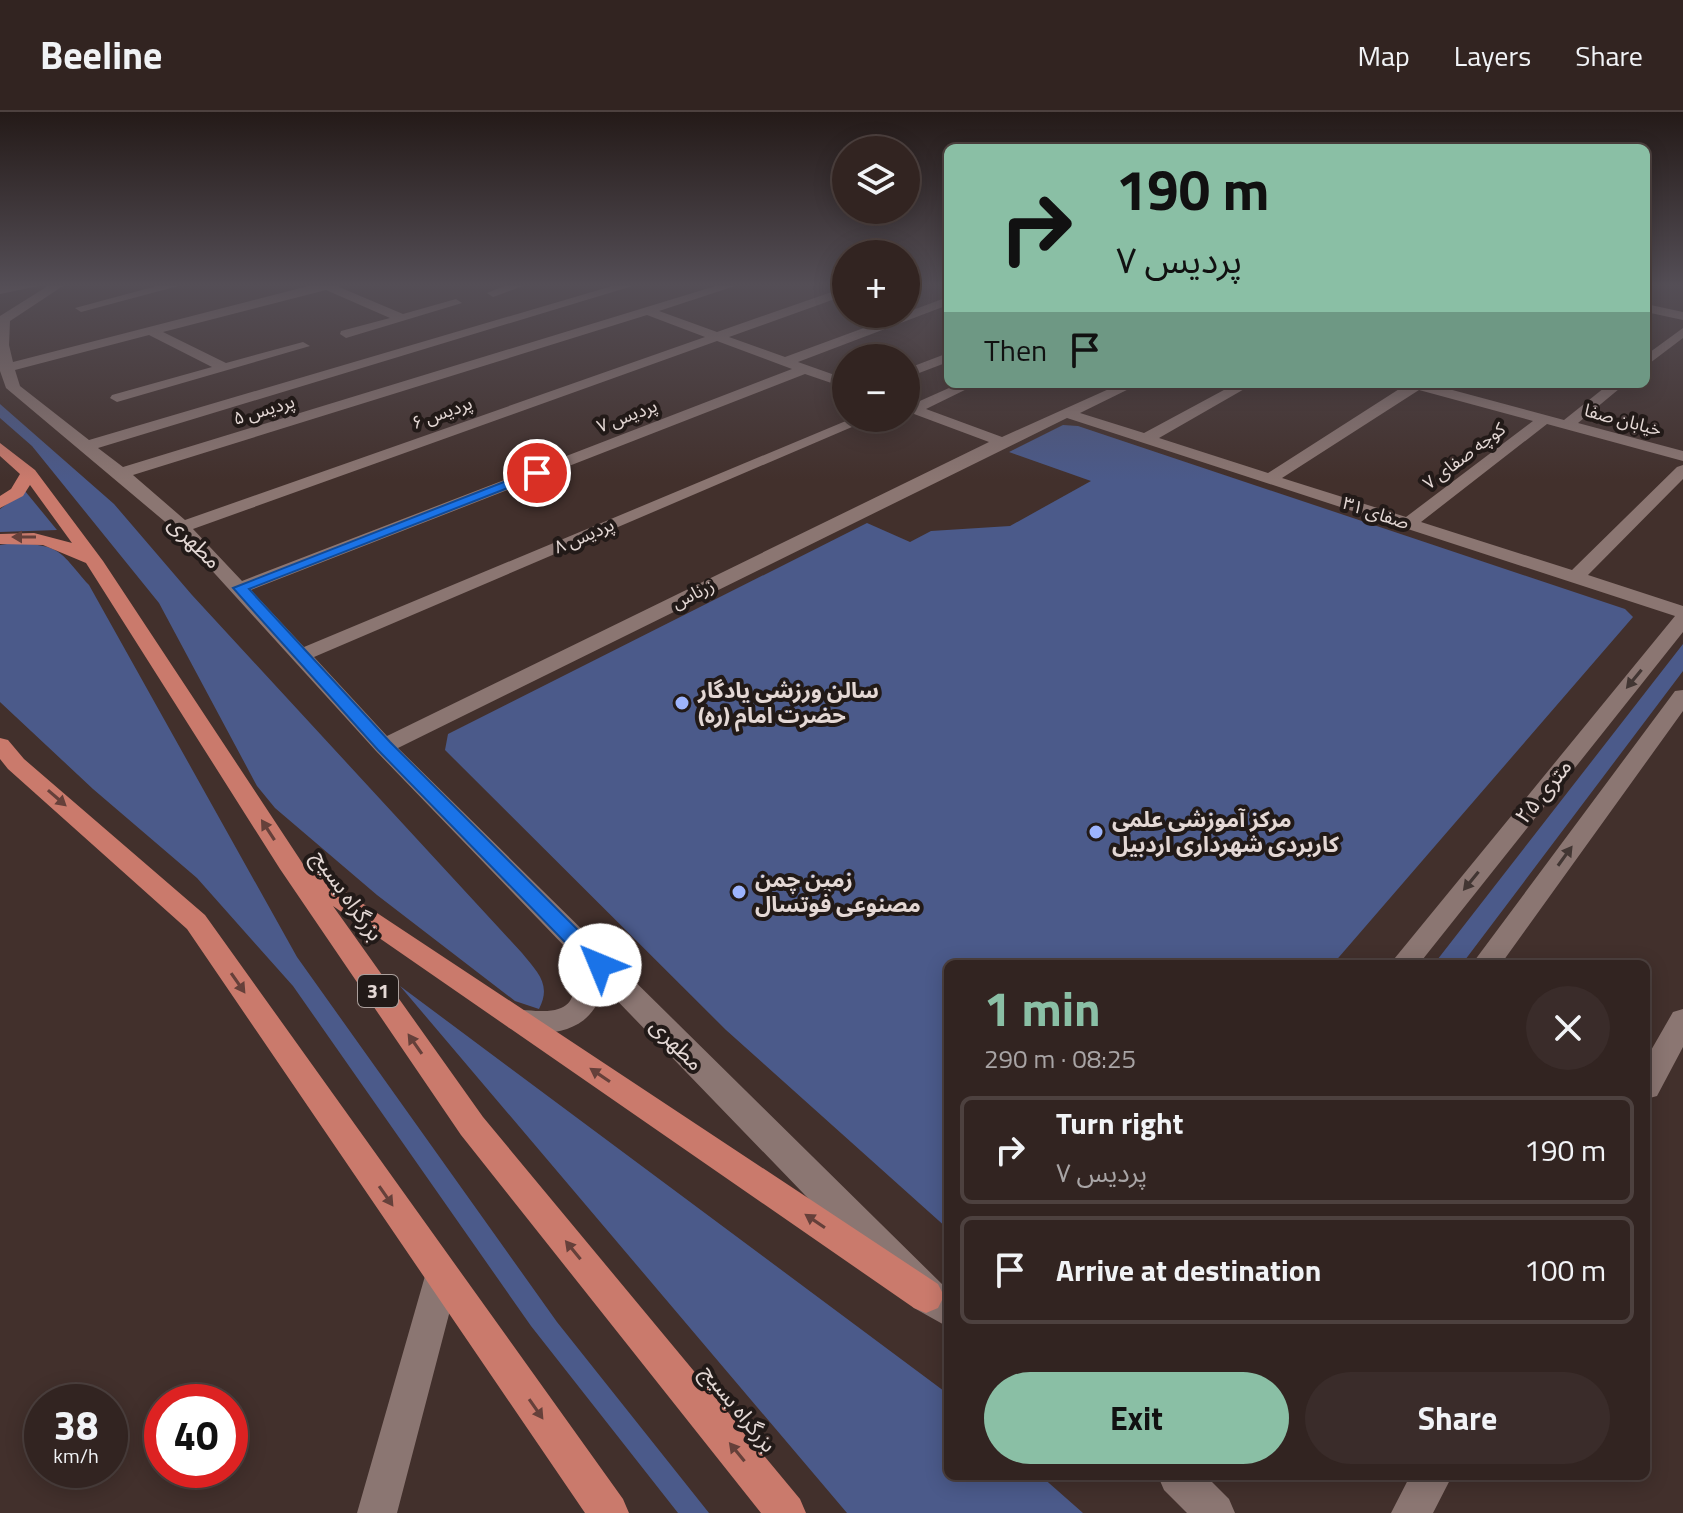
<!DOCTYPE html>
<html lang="en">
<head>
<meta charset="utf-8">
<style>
  body { margin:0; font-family:"Titillium Web","Noto Sans Arabic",sans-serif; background:#3a2c2a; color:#f1f3f6; height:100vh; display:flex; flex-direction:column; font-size:30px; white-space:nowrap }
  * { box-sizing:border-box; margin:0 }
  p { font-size:26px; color:#a8a4a5 }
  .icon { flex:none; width:44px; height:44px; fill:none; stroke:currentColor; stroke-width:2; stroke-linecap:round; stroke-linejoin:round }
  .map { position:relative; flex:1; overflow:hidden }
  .sheet { position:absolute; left:944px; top:848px; width:706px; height:520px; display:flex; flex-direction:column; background:#322421; border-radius:12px; box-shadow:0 4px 20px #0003,0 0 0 2px #4d413f }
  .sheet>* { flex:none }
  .top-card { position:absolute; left:944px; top:32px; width:706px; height:244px; border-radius:12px; box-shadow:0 4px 20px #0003,0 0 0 2px #4d413f; background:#8abfa5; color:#111; overflow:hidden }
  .fabs { position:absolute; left:832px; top:24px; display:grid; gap:16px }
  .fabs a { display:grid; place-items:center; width:88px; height:88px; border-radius:50%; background:#322421; box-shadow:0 4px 20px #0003,0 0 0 2px #4d413f; font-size:40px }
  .speed { position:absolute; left:24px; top:1272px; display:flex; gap:16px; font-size:40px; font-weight:700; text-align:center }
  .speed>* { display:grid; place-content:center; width:104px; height:104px; border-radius:50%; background:#322421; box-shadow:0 4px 20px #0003,0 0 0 2px #4d413f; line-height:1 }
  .speed small { font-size:20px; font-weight:400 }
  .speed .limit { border:12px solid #d22; background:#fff; color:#111 }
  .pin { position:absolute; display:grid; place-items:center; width:68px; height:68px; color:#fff; margin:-34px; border:4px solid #fff; border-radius:50%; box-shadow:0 2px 8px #0007 }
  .me { position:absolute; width:88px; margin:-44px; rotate:315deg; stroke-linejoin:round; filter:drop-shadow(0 0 6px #0008) }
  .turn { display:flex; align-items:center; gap:28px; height:168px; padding:0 40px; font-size:36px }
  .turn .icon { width:104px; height:104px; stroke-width:2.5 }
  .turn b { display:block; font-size:56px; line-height:68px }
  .then { display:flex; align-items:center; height:76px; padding:0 40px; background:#0003; gap:16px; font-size:30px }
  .round { display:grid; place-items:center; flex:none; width:84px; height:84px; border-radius:42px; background:#3a2c2a }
  .head { display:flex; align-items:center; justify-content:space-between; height:136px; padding:0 40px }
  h1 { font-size:48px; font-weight:700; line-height:60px; color:#8abfa5 }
  .cta { display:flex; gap:16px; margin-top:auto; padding:16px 40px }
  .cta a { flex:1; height:92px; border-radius:48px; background:#8abfa5; color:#111; font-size:32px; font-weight:700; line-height:92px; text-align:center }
  .cta a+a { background:#3a2c2a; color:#f1f3f6 }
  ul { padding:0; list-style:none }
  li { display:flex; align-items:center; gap:24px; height:108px; margin:0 16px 12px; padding:0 24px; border:4px solid #4d413f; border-radius:12px }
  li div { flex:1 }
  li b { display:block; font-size:30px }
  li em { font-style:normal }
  header { display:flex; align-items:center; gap:48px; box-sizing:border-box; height:112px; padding:0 40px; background:#322421; border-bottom:2px solid #4d413f }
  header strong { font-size:38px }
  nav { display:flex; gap:44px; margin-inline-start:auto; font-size:28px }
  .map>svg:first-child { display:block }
  .green { fill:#4b5a8a }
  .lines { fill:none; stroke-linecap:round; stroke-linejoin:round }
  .minor { fill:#8b7672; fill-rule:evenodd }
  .highway { fill:#ca7a6c; fill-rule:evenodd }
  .oneway { fill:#65403a }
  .oneway2 { fill:#423633 }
  .route { fill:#1a73e8; stroke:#114b97; stroke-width:2 }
  .poi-dot { fill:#9db4fd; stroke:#221a18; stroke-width:3 }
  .labels { text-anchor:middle; stroke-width:8; stroke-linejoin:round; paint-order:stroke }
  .far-street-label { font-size:18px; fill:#e4d8d5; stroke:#221a18 }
  .shield { fill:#221a18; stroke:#aa9f9c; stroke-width:2 }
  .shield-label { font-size:20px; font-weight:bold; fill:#e4d8d5 }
  .street-label { font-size:22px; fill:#e4d8d5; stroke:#221a18 }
  .poi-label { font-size:22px; font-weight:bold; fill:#e4d8d5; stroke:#221a18; text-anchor:start }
</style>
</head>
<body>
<header>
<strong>Beeline</strong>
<nav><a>Map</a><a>Layers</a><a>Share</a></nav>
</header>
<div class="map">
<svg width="1683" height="1401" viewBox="0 0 1683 1401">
  <rect width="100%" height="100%" fill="#42302c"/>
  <path class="green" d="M0,292L114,392L192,483L522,841C537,860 552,872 539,897L515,889L377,783L275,696L257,674L159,491L32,334L0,306Z
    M1063,313L1078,314L1625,497L1633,505L1333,852H948V1117L726,918L445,638L448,622L867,411L910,430L931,419L1010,414L1091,369L1009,340Z
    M25,379L57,418L0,420V397Z
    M14,431C62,433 59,439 89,473L297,845L557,1210L709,1401H678L667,1387L531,1214L293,874L197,766L93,677L0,590V433Z
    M1683,532V559L1462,852H1434Z
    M400,874L948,1282V1364H1041L1083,1401H847Z"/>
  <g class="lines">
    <path class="minor" d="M15,172H48L0,182V174Z
      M51,172H66L10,209L9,233L13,250L316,172H342L339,175L403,202L456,187L462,191L346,226L340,222L341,219L390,206L326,178L163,220L226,251L303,230L310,234L117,290L110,286L112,283L212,255L149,223L15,258L20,274L89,328L619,172H639L98,336L123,355L722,172H741L659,199L717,220L846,175V183L729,225L785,245L948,185V193L798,250L846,267V276L805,262L251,478L304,535L853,306H873L314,545L387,624L989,330L906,299V290L913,292L958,272H977L926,297L1002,325L1120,272H1139L1080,301L1144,321L1235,272H1253L1159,326L1268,361L1407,272H1430L1564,308L1609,272H1625L1578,311L1683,339V349L1547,312L1421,410L1572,458L1677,355L1683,353V367L1588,463L1683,494V520L1419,852H1390L1675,504L1067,306L398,636L948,1178V1215L914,1196L603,874C595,920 548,928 509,916L505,908L509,900C520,896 529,899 541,899C586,900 573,867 569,839L376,639L176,419L6,276L0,259V204ZM647,203L705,225L185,408L133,363ZM717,229L792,257L242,469L193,417ZM1419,278L1533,309L1406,405L1282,366Z
      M164,172L182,173L81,200L75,196Z
      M509,172H528L493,185L487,181Z
      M1646,192L1683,200V208L1646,200Z
      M1683,216V226L1646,254V243Z
      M948,241V250L906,266V257Z
      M1683,578V599L1501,852H1472L1675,579Z
      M1683,897V935L1657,984L1646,987V947L1673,900Z
      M442,1148L454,1153L459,1164L397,1401H357L425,1164L430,1153Z
      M1158,1364H1206L1229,1387L1235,1401H1187L1164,1378Z
      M1410,1364H1452L1433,1401H1391Z"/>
    <path class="highway" d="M0,331L35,358L103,449L303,752L938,1172L944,1184L938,1196L926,1201L914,1196L333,794L483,1005L800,1387L806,1401H761L461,1023L280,757L86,451L43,433L0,432V422L34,421L72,431L30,373L23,384L0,396V384L11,377L20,362L0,344Z
      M0,626L8,628L24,647L205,803L623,1387L629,1401H585L187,817L8,657L0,647Z"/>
  </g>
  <defs><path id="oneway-solid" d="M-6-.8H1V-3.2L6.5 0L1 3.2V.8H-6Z" transform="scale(2)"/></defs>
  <g class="oneway">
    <use href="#oneway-solid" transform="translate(24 425) rotate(-180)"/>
    <use href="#oneway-solid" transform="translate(57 686) rotate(41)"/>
    <use href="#oneway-solid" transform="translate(268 718) rotate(-123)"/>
    <use href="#oneway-solid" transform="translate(238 871) rotate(55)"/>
    <use href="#oneway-solid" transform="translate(415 932) rotate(-125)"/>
    <use href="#oneway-solid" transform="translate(600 963) rotate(-146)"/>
    <use href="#oneway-solid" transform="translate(386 1084) rotate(55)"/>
    <use href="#oneway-solid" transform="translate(815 1109) rotate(-146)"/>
    <use href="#oneway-solid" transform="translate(573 1138) rotate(-129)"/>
    <use href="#oneway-solid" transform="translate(536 1297) rotate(55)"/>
    <use href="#oneway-solid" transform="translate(737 1340) rotate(-129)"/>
  </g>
  <g class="oneway2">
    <use href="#oneway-solid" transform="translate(1634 567) rotate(129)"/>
    <use href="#oneway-solid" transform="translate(1565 744) rotate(-54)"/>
    <use href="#oneway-solid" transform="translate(1471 769) rotate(129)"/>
  </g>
  <linearGradient id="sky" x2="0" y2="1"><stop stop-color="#241a18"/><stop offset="0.47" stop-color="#544e56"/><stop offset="1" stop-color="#544e56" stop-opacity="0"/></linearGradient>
  <rect width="1683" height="368" fill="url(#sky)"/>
  <path class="route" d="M537,357L543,361L541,363L249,477L390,630L607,847L610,853L607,858H592L378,638L233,476Z"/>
  <g class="poi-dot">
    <circle cx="682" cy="591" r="8"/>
    <circle cx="1096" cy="720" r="8"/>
    <circle cx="739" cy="780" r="8"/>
  </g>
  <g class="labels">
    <g class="far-street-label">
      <text transform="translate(264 298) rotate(-17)" y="6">پردیس ۵</text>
      <text transform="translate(442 301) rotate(-20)" y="6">پردیس ۶</text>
      <text transform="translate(627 304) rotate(-21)" y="6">پردیس ۷</text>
      <text transform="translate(1623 308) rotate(15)" y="6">خیابان صفا</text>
      <text transform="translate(1464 344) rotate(-37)" y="6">کوچه صفای ۷</text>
      <text transform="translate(1376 401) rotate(18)" y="6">صفای ۳۱</text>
      <text transform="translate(584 424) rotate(-23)" y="6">پردیس ۸</text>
      <text transform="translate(693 482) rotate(-26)" y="6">زرناس</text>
    </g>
    <rect class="shield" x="358" y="863" width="40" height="32" rx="6"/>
    <g class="shield-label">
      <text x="378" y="886">31</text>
    </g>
    <g class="street-label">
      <text transform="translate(195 430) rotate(45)" y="8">مطهری</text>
      <text transform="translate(1543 679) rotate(-51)" y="8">۲۵ متری</text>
      <text transform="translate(348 783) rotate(55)" y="8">بزرگراه بسیج</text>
      <text transform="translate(677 932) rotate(45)" y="8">مطهری</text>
      <text transform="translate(739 1296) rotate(51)" y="8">بزرگراه بسیج</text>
    </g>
    <g class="poi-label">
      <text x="698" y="586">سالن ورزشی یادگار<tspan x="698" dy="25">حضرت امام (ره)</tspan></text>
      <text x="1112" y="715">مرکز آموزشی علمی<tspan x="1112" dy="25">کاربردی شهرداری اردبیل</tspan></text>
      <text x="755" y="775">زمین چمن<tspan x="755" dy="25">مصنوعی فوتسال</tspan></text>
    </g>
  </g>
</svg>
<div class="fabs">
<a><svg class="icon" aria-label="layers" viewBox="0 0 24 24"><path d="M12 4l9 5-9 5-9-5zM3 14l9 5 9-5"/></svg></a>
<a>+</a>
<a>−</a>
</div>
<div class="speed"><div>38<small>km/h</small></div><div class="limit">40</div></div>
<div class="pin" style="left:537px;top:361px;background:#d93025"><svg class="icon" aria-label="arrive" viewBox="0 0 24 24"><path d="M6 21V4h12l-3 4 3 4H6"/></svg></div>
<svg class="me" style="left:600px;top:853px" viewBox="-20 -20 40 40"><circle r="19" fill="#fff"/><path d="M0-13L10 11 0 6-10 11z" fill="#1a73e8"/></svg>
<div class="top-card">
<div class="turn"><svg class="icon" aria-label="right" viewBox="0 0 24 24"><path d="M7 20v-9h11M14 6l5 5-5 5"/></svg><div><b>190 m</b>پردیس ۷</div></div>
<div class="then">Then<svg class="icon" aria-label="arrive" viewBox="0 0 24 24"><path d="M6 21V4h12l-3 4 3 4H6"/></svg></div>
</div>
<section class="sheet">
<div class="head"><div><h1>1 min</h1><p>290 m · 08:25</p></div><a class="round"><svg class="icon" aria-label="close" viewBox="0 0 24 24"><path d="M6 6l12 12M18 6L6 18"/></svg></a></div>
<ul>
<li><svg class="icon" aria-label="right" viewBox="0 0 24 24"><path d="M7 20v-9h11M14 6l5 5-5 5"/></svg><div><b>Turn right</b><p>پردیس ۷</p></div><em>190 m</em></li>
<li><svg class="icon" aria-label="arrive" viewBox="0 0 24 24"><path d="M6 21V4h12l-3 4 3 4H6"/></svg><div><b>Arrive at destination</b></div><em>100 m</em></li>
</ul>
<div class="cta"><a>Exit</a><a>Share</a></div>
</section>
</div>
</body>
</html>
